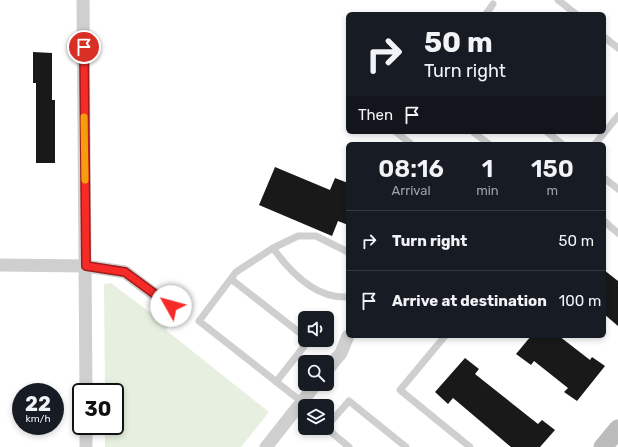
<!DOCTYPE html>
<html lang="en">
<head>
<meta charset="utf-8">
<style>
  body { margin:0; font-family:Rubik,sans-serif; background:#20242c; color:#f1f3f6; height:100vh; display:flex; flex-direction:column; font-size:15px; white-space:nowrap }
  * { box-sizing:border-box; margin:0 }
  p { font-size:13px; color:#9ea1a6 }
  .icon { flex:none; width:22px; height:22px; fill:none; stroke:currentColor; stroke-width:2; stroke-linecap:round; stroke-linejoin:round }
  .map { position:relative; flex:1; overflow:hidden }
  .drawer { position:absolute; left:346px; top:142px; width:260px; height:196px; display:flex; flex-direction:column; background:#171b24; border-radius:6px; box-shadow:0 2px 6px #0003 }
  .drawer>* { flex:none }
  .hud { position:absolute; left:346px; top:12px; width:260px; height:122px; border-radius:6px; box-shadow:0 2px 6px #0003; background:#171b24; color:#f1f3f6; overflow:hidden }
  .buttons { position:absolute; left:298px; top:311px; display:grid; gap:8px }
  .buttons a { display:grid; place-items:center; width:36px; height:36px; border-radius:6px; background:#171b24; box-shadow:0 2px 6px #0003; font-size:20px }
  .speed { position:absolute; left:12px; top:383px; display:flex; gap:8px; font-size:20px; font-weight:700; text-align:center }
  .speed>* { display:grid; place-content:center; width:52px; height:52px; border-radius:50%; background:#171b24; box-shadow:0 2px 6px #0003; line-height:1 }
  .speed small { font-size:10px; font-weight:400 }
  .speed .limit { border:2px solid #111; border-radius:6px; background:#fff; color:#111 }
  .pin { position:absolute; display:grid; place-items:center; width:34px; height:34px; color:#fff; margin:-17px; border:2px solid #fff; border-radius:50%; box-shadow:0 1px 4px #0007 }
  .me { position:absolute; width:44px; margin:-22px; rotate:308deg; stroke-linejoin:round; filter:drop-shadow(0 0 3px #0008) }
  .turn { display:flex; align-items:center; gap:14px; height:84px; padding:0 12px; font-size:18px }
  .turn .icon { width:52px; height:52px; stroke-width:2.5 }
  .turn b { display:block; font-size:28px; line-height:34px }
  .then { display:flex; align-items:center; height:38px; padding:0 12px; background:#0003; gap:8px; font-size:15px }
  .eta { display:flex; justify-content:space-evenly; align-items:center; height:68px; text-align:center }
  .eta b { font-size:24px; font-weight:600; line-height:28px }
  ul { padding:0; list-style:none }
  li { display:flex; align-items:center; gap:12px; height:60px; padding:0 12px; border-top:1px solid #363941 }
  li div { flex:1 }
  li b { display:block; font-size:15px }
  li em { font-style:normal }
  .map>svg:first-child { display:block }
  .green { fill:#e7f0e0 }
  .building { fill:#191919 }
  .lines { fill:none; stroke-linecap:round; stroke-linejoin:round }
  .lane { stroke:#cfcfcf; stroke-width:7 }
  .street { stroke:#cfcfcf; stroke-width:13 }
  .secondary { stroke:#bcbcbc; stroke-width:19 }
  .route-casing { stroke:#a01c1a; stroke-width:10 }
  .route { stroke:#f62b28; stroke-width:7 }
  .slow { stroke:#f59e0b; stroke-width:7 }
</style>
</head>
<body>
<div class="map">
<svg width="618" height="447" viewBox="0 0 618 447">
  <rect width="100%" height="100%" fill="#fff"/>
  <path class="green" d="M111,283L168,326L166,330L269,412L241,447H105V426H115V392H105L104,284Z"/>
  <path class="building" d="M33,52L52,53V100H55V163H36V83H33Z
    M275,167L330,190L335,178L348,183V225L338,221L332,236L259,205Z
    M604,270L618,281V326L604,314Z
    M531,336H559L590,360L592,357L605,366L577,401L564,392L568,388L534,361L531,365L516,354Z
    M465,358L479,369L475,374L538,424L542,420L555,430L540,447H511L453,398L448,404L435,392Z"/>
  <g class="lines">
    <path class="lane" d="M558,0L576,14
      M486,14L493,4
      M604,37L618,48
      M396,132L411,144
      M473,132L489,144
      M547,132L562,144
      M595,144L618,116
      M604,178L618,189
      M604,221L618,233
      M273,248C290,272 315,299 348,297
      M231,279L305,337
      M445,336L400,390L470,447
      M276,382L309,340
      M302,402L199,321L236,272L273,248L298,236H316L348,252
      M327,426L349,401L406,447
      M326,428L349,447"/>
    <path class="street" d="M83,0L86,392
      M0,265L86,266L125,272L171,307
      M327,370L341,353L348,336
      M86,447V426
      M266,447L316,384"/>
    <path class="secondary" d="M603,447L618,429"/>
  </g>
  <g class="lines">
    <defs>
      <path id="route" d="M84,47L86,266L125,272L171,306"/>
    </defs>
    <use href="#route" class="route-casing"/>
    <use href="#route" class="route"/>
    <path class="slow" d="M84,117L85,180"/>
  </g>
</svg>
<div class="buttons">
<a><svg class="icon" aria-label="sound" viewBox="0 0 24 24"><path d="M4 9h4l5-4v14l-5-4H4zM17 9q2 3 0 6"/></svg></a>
<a><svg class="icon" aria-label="search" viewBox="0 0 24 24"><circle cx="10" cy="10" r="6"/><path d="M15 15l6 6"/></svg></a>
<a><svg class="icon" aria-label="layers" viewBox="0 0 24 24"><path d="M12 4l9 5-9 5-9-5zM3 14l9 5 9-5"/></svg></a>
</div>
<div class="speed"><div>22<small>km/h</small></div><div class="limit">30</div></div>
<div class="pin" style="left:84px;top:47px;background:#d93025"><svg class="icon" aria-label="arrive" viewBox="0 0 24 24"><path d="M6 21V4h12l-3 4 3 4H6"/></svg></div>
<svg class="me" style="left:171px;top:306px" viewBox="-20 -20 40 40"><circle r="19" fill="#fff"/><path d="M0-13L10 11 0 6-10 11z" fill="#f62b28"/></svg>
<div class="hud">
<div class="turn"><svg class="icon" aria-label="right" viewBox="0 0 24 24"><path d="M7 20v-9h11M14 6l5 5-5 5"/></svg><div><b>50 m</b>Turn right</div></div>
<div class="then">Then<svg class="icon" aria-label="arrive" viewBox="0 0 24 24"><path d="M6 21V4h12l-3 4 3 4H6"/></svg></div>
</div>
<section class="drawer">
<div class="eta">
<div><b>08:16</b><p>Arrival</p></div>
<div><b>1</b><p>min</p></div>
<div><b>150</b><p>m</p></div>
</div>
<ul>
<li><svg class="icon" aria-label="right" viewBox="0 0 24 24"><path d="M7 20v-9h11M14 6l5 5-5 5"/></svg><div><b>Turn right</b></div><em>50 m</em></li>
<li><svg class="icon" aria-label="arrive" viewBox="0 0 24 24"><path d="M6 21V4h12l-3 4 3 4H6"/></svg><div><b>Arrive at destination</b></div><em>100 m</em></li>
</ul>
</section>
</div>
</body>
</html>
